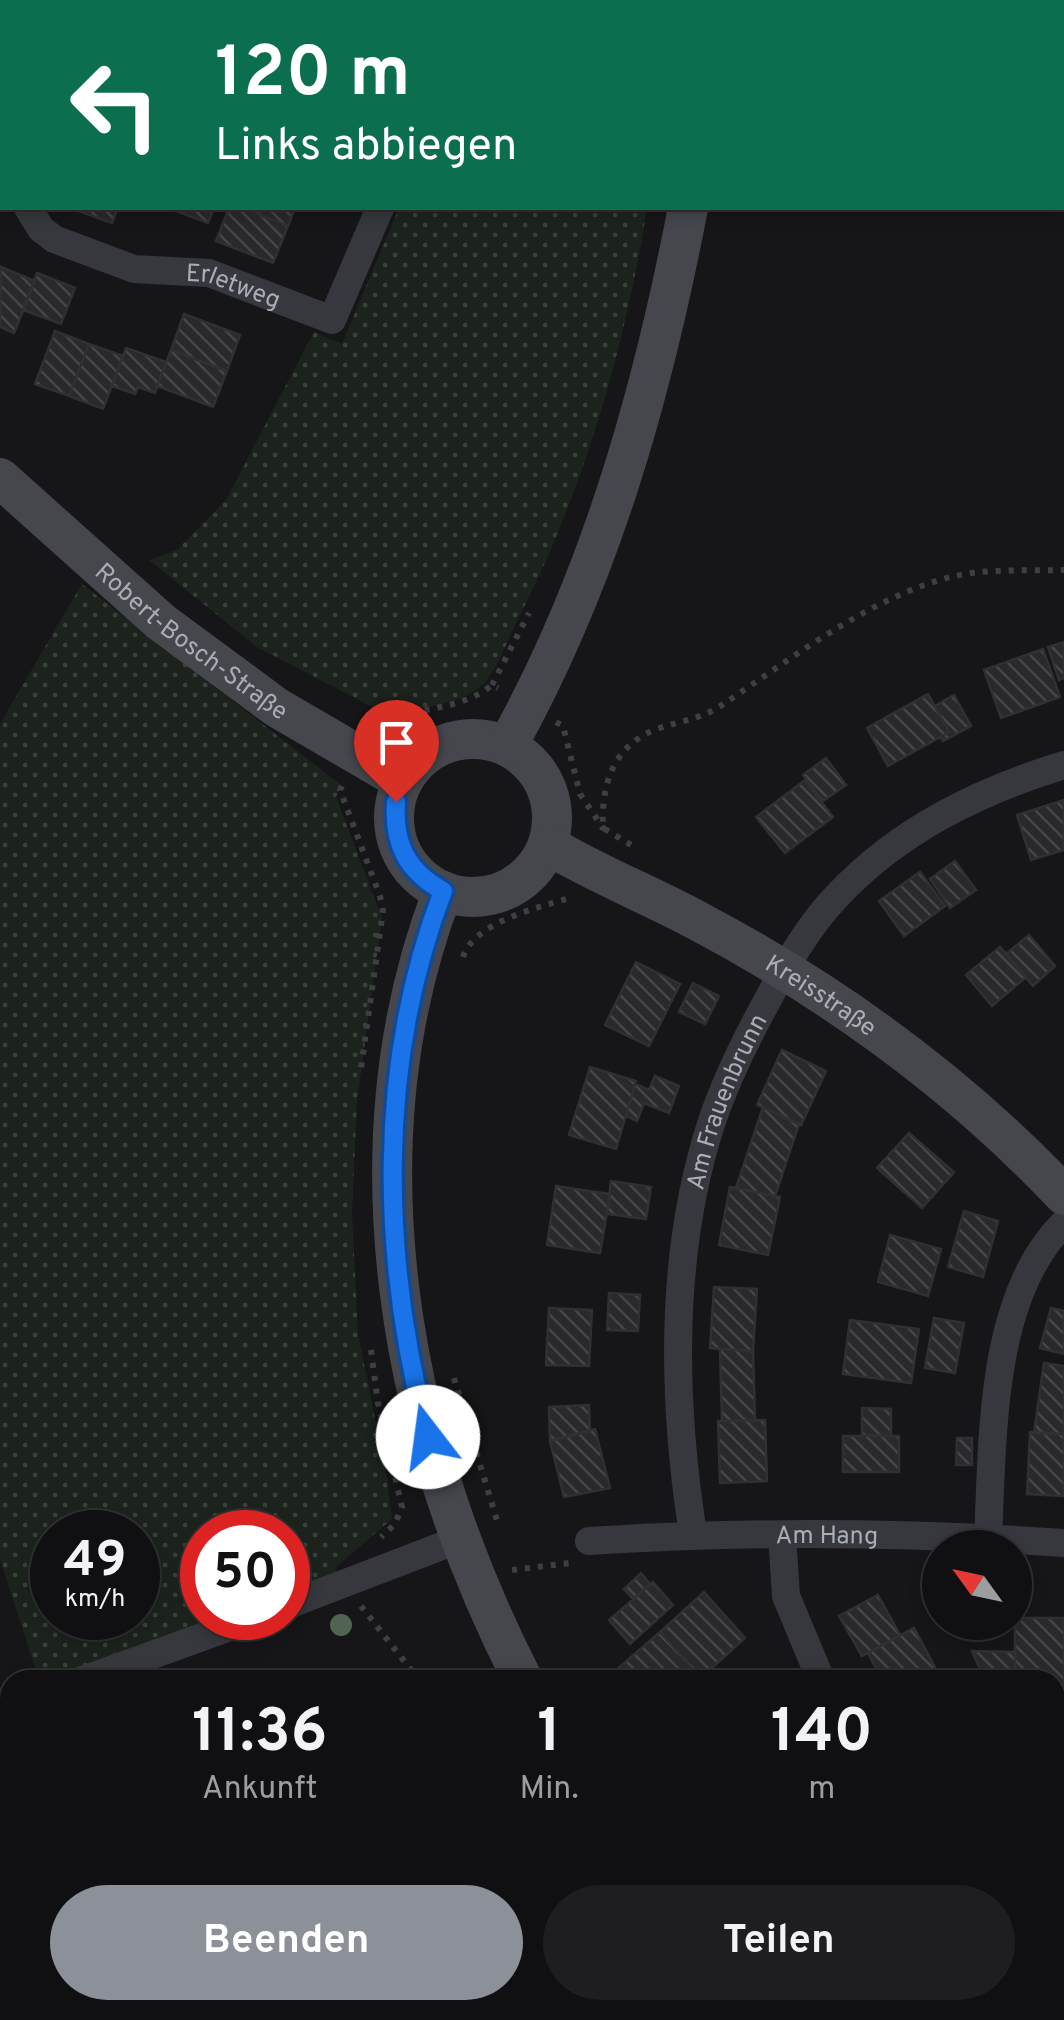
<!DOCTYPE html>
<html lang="de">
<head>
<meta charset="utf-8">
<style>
  body { margin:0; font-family:Overpass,sans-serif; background:#1e1e20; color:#f1f3f6; height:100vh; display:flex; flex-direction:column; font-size:38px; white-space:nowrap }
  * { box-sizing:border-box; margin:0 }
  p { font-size:32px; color:#9c9d9f }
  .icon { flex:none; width:55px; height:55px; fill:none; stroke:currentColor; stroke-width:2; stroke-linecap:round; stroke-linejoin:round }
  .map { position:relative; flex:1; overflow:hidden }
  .details { position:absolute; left:0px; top:1670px; width:1065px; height:350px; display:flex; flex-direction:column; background:#101012; border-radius:30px 30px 0 0; box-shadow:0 5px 15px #0003,0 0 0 2px #303032 }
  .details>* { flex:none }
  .top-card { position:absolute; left:0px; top:0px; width:1065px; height:210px; box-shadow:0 5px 15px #0003,0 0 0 2px #303032; background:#0b6e4f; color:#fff; overflow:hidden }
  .needle { width:65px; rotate:303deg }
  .buttons { position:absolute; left:922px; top:1530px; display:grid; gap:20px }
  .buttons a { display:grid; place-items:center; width:110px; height:110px; border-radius:50%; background:#101012; box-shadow:0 5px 15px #0003,0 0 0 2px #303032; font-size:50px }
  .speed { position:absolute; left:30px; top:1510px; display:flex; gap:20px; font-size:50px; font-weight:700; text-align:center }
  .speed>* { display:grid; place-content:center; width:130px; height:130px; border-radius:50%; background:#101012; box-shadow:0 5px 15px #0003,0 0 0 2px #303032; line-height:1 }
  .speed small { font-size:25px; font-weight:400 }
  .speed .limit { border:15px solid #d22; background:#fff; color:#111 }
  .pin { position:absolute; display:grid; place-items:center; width:85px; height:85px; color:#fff; margin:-102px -42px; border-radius:50% 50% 50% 0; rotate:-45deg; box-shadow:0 0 10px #0007 }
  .pin .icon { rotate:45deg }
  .me { position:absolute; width:110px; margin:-55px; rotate:345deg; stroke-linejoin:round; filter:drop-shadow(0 0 8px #0008) }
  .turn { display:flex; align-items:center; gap:35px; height:210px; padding:0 50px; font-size:45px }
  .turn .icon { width:130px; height:130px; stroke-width:2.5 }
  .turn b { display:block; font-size:70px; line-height:85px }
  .eta { display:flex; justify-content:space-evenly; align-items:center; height:170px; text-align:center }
  .eta b { font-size:60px; font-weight:700; line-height:70px }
  .primary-button { display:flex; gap:20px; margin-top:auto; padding:20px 50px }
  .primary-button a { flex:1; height:115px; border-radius:60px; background:#8c9099; color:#fff; font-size:40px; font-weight:700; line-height:115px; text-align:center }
  .primary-button a+a { background:#1e1e20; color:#f1f3f6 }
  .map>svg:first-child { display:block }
  .green { fill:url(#green-dots); fill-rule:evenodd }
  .forest { fill:url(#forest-crowns) }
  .building { fill:url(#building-back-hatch); stroke:#303034; stroke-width:2.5 }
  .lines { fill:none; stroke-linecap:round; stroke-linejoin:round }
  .path { stroke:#3d3f44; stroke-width:6; stroke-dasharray:5 8; stroke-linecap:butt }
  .street { stroke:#37383d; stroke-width:28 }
  .secondary { stroke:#45474d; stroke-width:40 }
  .tree { fill:#506452 }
  .route-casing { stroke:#114b97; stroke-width:25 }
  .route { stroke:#1a73e8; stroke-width:18 }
  .labels { text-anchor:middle; stroke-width:10; stroke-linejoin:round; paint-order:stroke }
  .street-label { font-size:25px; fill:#a8adb8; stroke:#111113 }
</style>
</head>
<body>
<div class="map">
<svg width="1064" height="2020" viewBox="0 0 1064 2020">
  <defs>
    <pattern id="green-dots" width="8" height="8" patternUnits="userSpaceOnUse" patternTransform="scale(2.5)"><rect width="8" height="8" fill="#1c231d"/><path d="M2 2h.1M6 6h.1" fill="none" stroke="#3a403c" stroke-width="1.8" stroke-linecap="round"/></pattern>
    <pattern id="forest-crowns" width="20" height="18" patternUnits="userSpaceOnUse" patternTransform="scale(2.5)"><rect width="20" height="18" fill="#1c231d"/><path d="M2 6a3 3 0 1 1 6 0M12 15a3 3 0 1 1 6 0" fill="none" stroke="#3a403c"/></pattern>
    <pattern id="building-back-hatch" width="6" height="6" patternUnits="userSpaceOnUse" patternTransform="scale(2.5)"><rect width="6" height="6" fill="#29292c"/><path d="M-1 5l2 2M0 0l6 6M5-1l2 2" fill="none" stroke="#454548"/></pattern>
  </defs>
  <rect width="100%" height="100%" fill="#161618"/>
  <path class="green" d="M399,208H647C625,348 583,493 518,619C508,638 500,663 487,680C466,705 417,708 388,715L257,647L149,560L177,550L226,500L314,332L342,344Z
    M82,584L341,785L336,797L382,918L357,1101L352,1213L358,1334L387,1478L392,1519L337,1566L333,1585L288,1602V1532H202V1618H245L72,1680H39L0,1559V724ZM52,1532H138V1618H52Z"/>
  <path class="forest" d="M203,2010H641L649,2020H217Z"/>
  <path class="building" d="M70,208H118L112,223Z
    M168,208H214L208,223Z
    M229,208H242L288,226L273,263L216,241Z
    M242,208H295L288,226Z
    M1,267L35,281L14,333L0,327Z
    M37,273L75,288L61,324L23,310Z
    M184,314L240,335L227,371L171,350Z
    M55,331L89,344L69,396L35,384Z
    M89,344L123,356L103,409L69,396Z
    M126,348L166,362L155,393L138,387L135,394L112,386Z
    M171,350L227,371L213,407L157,386Z
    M1064,642V678L1059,680L1048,647Z
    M1043,649L1060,697L1001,718L984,670Z
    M928,694L949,732L888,766L867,728Z
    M954,695L971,726L943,741L941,737L949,732L935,706Z
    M826,758L846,785L823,801L803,775Z
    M805,780L833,817L785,853L756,817Z
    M1064,800V850L1031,860L1017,815Z
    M955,861L976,890L950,908L930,879Z
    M920,872L945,906L904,936L879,901Z
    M1029,935L1055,966L1033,986L1006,954Z
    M1000,947L1026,977L992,1006L966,975Z
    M636,962L680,984L649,1046L605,1025Z
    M693,983L719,996L705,1024L679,1012Z
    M782,1050L826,1071L801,1125L757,1105Z
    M590,1067L636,1081L616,1149L569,1135Z
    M655,1076L679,1086L669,1113L644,1103L637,1121L626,1116L635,1084L649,1090Z
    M763,1107L799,1124L775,1196L736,1188Z
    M909,1133L954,1172L922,1208L877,1168Z
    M611,1181L651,1187L646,1219L607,1214Z
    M556,1186L610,1194L600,1253L547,1245Z
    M730,1187L780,1197L768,1255L719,1245Z
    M964,1211L998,1221L983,1277L948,1267Z
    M890,1235L941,1249L928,1296L878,1282Z
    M714,1287L757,1289L753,1351L710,1348Z
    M609,1293L640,1295L638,1331L607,1330Z
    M549,1308L592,1310L589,1366L546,1365Z
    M1051,1308L1064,1311V1354L1040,1348Z
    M934,1318L964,1323L955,1373L925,1368Z
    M850,1320L919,1329L911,1383L843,1374Z
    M720,1349L753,1351L755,1420L722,1421Z
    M1044,1363L1064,1366V1434L1034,1433Z
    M589,1405L590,1431L550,1441L549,1407Z
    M862,1408L891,1409V1436L862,1435Z
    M765,1420L767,1481L720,1483L718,1421Z
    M595,1429L610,1488L564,1497L550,1441Z
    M1030,1432L1064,1434V1496L1027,1494Z
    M843,1436H899V1472H843Z
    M957,1438H972V1465H956Z
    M641,1573L650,1584L633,1599L624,1589Z
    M653,1582L673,1605L630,1644L609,1620Z
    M704,1592L745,1638L701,1678L660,1632Z
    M878,1595L900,1635L862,1656L839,1616Z
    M1015,1618H1064V1693H1055V1680H1015Z
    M914,1628L942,1680H882L868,1653Z
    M660,1632L701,1678L698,1680H623L615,1671Z
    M972,1651L1015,1652V1676H983Z
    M1064,1868V1906L1055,1911V1873Z
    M1064,1906V1945L1055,1950V1911Z"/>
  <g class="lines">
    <path class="path" d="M1040,0L1041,2
      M1062,56L1064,60
      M492,685L529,613
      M556,722L563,726L580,794L603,828L600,835
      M376,728C411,705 458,713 492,685L498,688
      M342,786L340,790L380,896L383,911L361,1068
      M631,845L603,828C601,785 613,745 657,729C679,721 702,719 722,705C793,658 885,585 972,573C1002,569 1034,571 1064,570
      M463,957C474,923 536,908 566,899L569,895
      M371,1350L378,1403L402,1507L395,1524L381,1537
      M454,1378L498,1524
      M512,1570L570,1563
      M361,1606L419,1680
      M585,2010L593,2020
      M682,2010L689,2020"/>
    <g class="street">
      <path d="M327,0L332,2"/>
      <path d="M0,136L2,143"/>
      <path id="s1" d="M28,208L41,229L54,239L134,269L209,273L332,320L380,208"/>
      <path id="s2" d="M693,1534C672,1399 669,1252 712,1121C726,1080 745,1041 766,1003C785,967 808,926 837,896C899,830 979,791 1064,765"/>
      <path d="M782,1535L786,1596L821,1680"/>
      <path d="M988,1538C993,1439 989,1297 1064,1223"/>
      <path id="s3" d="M589,1541C747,1531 906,1532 1064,1543"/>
      <path d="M288,1605L460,1539"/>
      <path d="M83,1680L255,1618"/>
      <path d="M0,1709L10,1706"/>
      <path d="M1015,2010L1021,2020"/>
    </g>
    <g class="secondary">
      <path d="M714,2V0"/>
      <path id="s4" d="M0,478L161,622L276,707L403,781"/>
      <circle cx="473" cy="818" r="79"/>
      <path d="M507,746C600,579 652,395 688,208"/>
      <path id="s5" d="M548,845C596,874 648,894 698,921C834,993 958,1083 1064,1195"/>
      <path d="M443,891C344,1149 400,1440 523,1680"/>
      <path d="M743,2010L751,2020"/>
    </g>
  </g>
  <circle class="tree" cx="341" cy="1625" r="11"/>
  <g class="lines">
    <defs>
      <path id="route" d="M396,802C393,844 407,871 443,891C376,1066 381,1258 428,1437"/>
    </defs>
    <use href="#route" class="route-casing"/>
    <use href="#route" class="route"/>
  </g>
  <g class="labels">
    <g class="street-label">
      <text dy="9" stroke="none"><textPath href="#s1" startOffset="228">Erletweg</textPath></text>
      <text dy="9" stroke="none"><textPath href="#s4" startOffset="252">Robert-Bosch-Straße</textPath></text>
      <text dy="9" stroke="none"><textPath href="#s5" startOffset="312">Kreisstraße</textPath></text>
      <text dy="9" stroke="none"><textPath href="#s2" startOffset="440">Am Frauenbrunn</textPath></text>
      <text dy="9" stroke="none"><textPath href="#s3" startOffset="238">Am Hang</textPath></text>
    </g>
  </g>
</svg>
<div class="buttons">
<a><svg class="needle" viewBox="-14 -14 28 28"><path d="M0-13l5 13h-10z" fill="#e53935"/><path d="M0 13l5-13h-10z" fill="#9c9d9f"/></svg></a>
</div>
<div class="speed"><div>49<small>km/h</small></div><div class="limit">50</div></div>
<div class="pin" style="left:396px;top:802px;background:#d93025"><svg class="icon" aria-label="arrive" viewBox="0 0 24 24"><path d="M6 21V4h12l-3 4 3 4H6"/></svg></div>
<svg class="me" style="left:428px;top:1437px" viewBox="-20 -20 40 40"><circle r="19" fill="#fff"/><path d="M0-13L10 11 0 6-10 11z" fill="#1a73e8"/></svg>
<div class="top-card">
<div class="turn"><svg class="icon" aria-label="left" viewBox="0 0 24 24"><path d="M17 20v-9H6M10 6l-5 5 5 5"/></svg><div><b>120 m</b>Links abbiegen</div></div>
</div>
<section class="details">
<div class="eta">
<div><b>11:36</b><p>Ankunft</p></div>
<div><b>1</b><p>Min.</p></div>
<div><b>140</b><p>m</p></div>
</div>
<div class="primary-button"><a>Beenden</a><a>Teilen</a></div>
</section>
</div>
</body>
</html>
